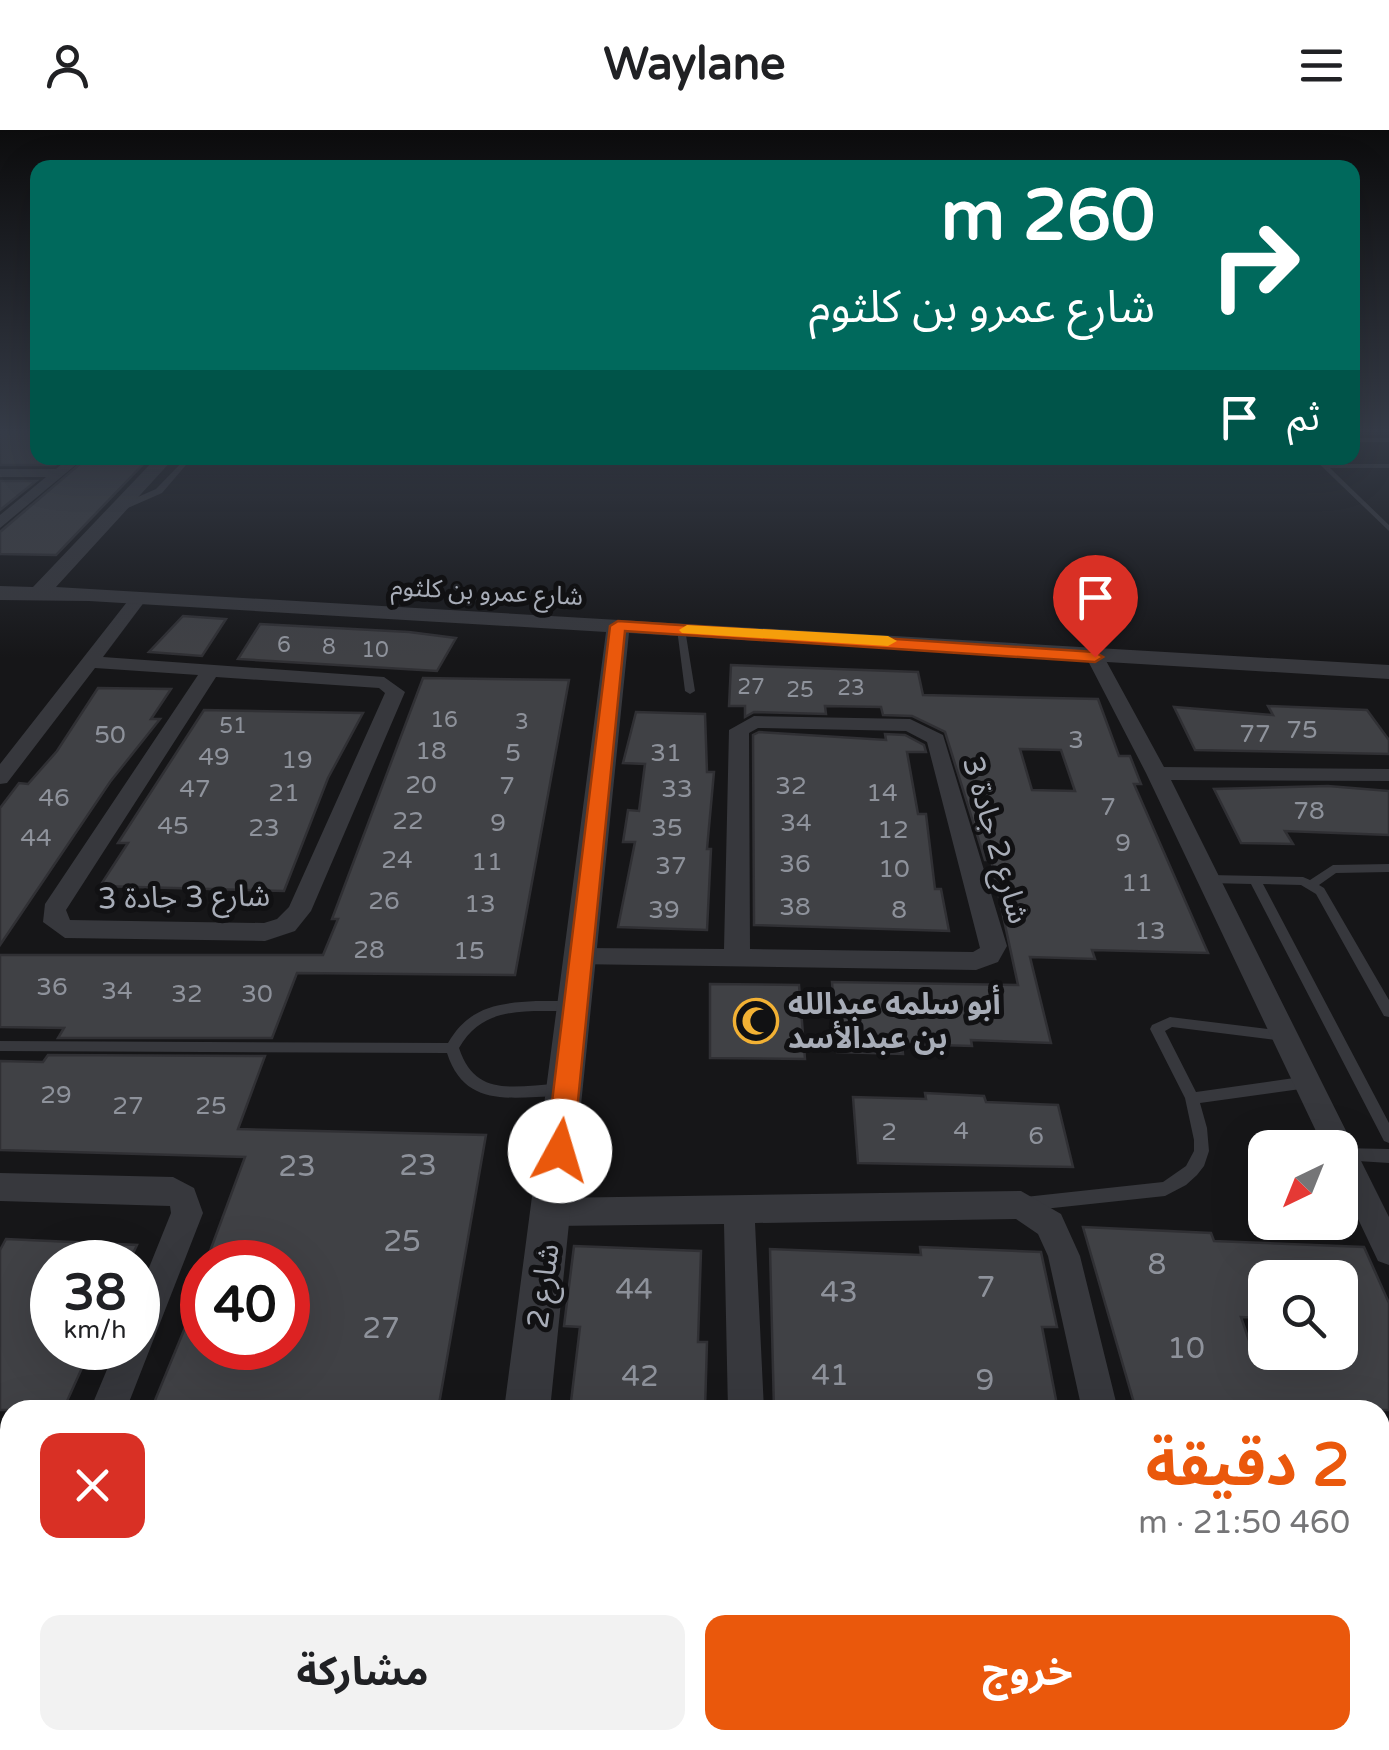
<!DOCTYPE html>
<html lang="ar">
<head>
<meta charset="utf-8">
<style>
  body { margin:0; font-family:"Varela Round","Noto Sans Arabic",sans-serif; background:#f2f2f2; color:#202124; direction:rtl; height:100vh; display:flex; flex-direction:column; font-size:38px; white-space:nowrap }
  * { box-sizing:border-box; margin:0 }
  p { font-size:32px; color:#757577 }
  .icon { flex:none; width:55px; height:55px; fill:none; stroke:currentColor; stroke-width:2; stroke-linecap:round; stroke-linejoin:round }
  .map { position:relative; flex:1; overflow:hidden; direction:ltr }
  .details { position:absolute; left:0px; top:1270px; width:1390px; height:350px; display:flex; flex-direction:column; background:#fff; border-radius:30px 30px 0 0; box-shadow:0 10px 40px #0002; direction:rtl }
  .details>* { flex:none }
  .guide { position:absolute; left:30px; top:30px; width:1330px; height:305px; border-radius:20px; box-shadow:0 10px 40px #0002; direction:rtl; background:#00695c; color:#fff; overflow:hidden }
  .needle { width:65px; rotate:223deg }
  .controls { position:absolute; left:1248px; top:1000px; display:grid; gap:20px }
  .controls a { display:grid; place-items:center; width:110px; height:110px; border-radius:20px; background:#fff; box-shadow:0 10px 40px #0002; font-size:50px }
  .speed { position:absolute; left:30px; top:1110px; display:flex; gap:20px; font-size:50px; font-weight:700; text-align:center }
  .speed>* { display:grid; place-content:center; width:130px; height:130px; border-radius:50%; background:#fff; box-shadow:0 10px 40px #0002; line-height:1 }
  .speed small { font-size:25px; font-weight:400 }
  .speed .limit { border:15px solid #d22; background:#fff; color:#111 }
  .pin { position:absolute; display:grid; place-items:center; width:85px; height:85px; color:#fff; margin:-102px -42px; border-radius:50% 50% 50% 0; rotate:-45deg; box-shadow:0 0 10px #0007 }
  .pin .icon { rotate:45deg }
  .me { position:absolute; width:110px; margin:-55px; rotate:6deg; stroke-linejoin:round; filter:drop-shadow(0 0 8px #0008) }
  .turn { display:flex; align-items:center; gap:35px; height:210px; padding:0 40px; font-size:45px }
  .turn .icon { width:130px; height:130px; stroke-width:2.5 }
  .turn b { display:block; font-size:70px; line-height:85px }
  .then { display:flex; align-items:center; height:95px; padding:0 40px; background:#0003; gap:20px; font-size:38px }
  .round { display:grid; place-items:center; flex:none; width:105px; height:105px; border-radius:20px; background:#f2f2f2 }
  .head { display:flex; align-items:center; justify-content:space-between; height:170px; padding:0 40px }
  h1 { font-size:60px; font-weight:700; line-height:75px; color:#ea580c }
  .button { display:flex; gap:20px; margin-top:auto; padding:20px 40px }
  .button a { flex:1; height:115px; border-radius:20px; background:#ea580c; color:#fff; font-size:40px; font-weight:700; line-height:115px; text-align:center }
  .button a+a { background:#f2f2f2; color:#202124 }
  header { display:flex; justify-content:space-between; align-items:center; height:130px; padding:0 40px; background:#fff; font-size:45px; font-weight:700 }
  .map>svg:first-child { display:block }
  .building { fill:#404145; stroke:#303034; stroke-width:2.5; fill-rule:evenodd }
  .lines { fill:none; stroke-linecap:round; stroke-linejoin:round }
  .service { fill:#37383d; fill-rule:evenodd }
  .minor { fill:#37383d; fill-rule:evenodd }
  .tertiary { fill:#37383d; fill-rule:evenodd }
  .route { fill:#ea580c; stroke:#983908; stroke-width:2.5 }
  .slow { fill:#f59e0b }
  .labels { text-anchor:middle; stroke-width:10; stroke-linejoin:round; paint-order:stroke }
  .far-number-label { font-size:22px; fill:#8e929b }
  .far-street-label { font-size:25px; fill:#a8adb8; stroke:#111113 }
  .number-label { font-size:25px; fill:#8e929b }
  .street-label { font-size:30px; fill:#a8adb8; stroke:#111113 }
  .poi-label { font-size:30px; font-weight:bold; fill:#a8adb8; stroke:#111113; text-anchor:start }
  .near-number-label { font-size:30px; fill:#8e929b }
</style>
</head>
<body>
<header><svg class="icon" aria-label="menu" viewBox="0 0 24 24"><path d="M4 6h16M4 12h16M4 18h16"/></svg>Waylane<svg class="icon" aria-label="person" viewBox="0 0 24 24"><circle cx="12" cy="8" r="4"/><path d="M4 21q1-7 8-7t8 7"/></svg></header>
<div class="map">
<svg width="1389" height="1620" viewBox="0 0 1389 1620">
  <rect width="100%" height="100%" fill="#161618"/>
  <path class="building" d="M0,301H38V328H64L55,335H0Z
    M87,328H149L56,425L0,424V402Z
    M0,351H36L0,380Z
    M183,486L226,489L202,526L149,522Z
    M260,494L409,502L456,508L437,541L238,529Z
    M731,535L918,542L923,565L1098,569L1119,626H1130L1141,654H1134L1208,823L1092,820L1095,829L1030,827L1051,913L971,910L972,916L902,914L903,924L837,922L832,852L1018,855L991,730H985L945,602L912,586L883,585L881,577L825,576L826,584L754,582L745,587V576H729ZM1020,619L1061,620L1075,661L1032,660Z
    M423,548L569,550L515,845L297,843L272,908H58L64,898L0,897V825H323L338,789H332Z
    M98,558L171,559L151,589H160L110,652L0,815V678L19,653L28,654L57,621Z
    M1268,576L1367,580L1389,610V624L1195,620L1174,577L1273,585Z
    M204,580L363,583L328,648L284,761L100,756L128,713H118Z
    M636,582L705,584L707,642H714L707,719H711L707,800L618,797L635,712H623L628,680L639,681L645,634L623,633Z
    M759,602L886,610L885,604L905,605L924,615L926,622H907L918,684H926L935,759H941L949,801L754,795L753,605Z
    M1328,656L1389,661V705L1285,701L1293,714L1241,713L1214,659Z
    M710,854L799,855L805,929L710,928Z
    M48,925L265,926L238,999L486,1005L438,1280H151L201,1159L202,1218H288V1132H206L245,1027L0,1020V931L43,932Z
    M925,963L984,966L986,972L1058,975L1073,1037L858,1033L853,967L926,969Z
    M1083,1097L1211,1103L1214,1111L1364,1117L1389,1173V1280H1136ZM1265,1148H1340V1222H1253L1241,1187L1265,1188Z
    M6,1109L137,1115L129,1132H52V1218H91L63,1280H0V1120Z
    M574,1116L701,1121L698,1212H707L705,1280H570L580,1197L564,1196Z
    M920,1117L1041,1122L1057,1197H1042L1058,1280H774L770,1119L921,1125Z"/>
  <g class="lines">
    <path class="service" d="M1352,308H1389V312H1352Z
      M186,328H192L162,363L121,381H115V377L156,359Z
      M1313,328H1319L1326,334H1389V338H1330L1389,395V401Z
      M681,496L685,499L695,561L690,564L685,561L677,499Z
      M1389,734V742L1336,743L1319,755L1324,758L1389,870V887L1384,886L1316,764L1301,755L1263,754L1389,993V1013L1384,1011L1251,754L1209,753L1203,749L1209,745L1303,747L1310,750L1333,735Z
      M536,871H572L577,872L579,876L577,880L572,881C528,882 484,874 459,918C476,969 515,955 559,954L564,956L566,960L564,964L559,966C512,967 465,979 447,923L0,921V911L448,913C469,877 497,873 536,871Z
      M1170,887L1285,901L1290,902L1292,906L1290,910L1285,911L1172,897L1165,901L1196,962L1308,946L1313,948L1315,952L1313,956L1308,958L1200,973L1207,998L1209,1021L1204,1036L1197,1045L1186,1055L1165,1066L1025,1081L1019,1079L1017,1074L1019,1069L1025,1067L1163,1052L1186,1036L1194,1021V1010L1185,968L1150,899L1152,895Z
      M1340,1018L1389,1019V1033L1342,1030H1340Z
      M48,1610H74L69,1620H43Z
      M174,1610H196L194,1620H172Z"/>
    <path class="minor" d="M69,328H84L0,398V385L46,347H0V339H56Z
      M140,462L148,467L103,527L384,547L405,562L311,781L295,801L265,811L65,808L43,792L45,774L198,545L95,538L7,653L0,654V634L134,463ZM216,547L379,558L385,563L289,777L277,789L264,793L70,790L66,780Z
      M1095,521L1104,527L1164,637L1389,639V651L1171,650L1389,1087V1135L1378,1131L1340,1051V1018H1324L1146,643L1086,527Z
      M754,586L910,589L943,605L1007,816L998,832L976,840L573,834L569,827L573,820L582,818L724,819L729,600ZM758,598L906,601L927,612L980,818L973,822L750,819L749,603Z
      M0,1043L173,1047L194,1058L203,1083L126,1280H90L116,1218H138V1165L171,1083L170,1076L0,1071Z
      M1021,1061L1061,1084L1080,1126L1118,1280H1082L1048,1126L1038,1104L1016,1089L755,1093L764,1280H728L724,1094L553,1096L542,1092L537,1082L542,1072L553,1068Z
      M10,1503V1566L0,1570V1507Z
      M735,1610H779V1620H735Z
      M1157,1610H1201L1203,1620H1159Z"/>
    <path class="tertiary" d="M156,328H174L56,457L1389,535V549L629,503L550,1280H504L606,502L89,471L0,470V456L33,457Z
      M455,1610H511V1620H453Z"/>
  </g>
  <linearGradient id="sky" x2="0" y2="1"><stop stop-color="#0c0c0d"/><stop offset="0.57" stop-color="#363c48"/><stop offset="1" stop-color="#363c48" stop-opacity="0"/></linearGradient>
  <rect width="1389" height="528" fill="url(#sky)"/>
  <path class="route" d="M618,491L1095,522L1103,527L1095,532L625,501L573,1021L569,1029H550L546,1021L610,496Z"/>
  <path class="slow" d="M687,495L888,506L897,511L888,516L682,503L679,500Z"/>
  <defs>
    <symbol id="mosque-ring" viewBox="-11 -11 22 22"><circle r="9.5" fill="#111113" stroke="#f2b134" stroke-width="1.5"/><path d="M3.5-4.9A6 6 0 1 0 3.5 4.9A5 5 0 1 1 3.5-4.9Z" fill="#f2b134"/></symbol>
  </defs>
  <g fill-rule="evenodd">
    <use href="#mosque-ring" x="731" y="866" width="50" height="50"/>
  </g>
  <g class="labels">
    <g class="far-number-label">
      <text x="284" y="522">6</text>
      <text x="329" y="524">8</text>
      <text x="375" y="527">10</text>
      <text x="751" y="564">27</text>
      <text x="851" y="565">23</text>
      <text x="800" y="567">25</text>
      <text x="444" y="597">16</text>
      <text x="522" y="599">3</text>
      <text x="233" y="603">51</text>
    </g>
    <g class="far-street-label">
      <text transform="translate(487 461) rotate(3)" y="9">شارع عمرو بن كلثوم</text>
    </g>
    <g class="number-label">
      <text x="1302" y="608">75</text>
      <text x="1255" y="612">77</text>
      <text x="110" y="613">50</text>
      <text x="1076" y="618">3</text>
      <text x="431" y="629">18</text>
      <text x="513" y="631">5</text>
      <text x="666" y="631">31</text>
      <text x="214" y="635">49</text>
      <text x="297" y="638">19</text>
      <text x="421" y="663">20</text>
      <text x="507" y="664">7</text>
      <text x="791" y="664">32</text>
      <text x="195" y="667">47</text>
      <text x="677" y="667">33</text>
      <text x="284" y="671">21</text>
      <text x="882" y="671">14</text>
      <text x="54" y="676">46</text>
      <text x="1108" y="685">7</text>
      <text x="1309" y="689">78</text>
      <text x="408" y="699">22</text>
      <text x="498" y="701">9</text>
      <text x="796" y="701">34</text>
      <text x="173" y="704">45</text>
      <text x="264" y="706">23</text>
      <text x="667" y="706">35</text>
      <text x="893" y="708">12</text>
      <text x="36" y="716">44</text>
      <text x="1123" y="721">9</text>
      <text x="397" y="738">24</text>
      <text x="487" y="740">11</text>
      <text x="795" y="742">36</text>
      <text x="671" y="744">37</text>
      <text x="894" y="747">10</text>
      <text x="1137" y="761">11</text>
      <text x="384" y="779">26</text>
      <text x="480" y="782">13</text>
      <text x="795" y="785">38</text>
      <text x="664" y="788">39</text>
      <text x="899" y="788">8</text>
      <text x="1150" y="809">13</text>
      <text x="369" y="828">28</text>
      <text x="469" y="829">15</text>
      <text x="52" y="865">36</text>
      <text x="117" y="869">34</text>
      <text x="187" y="872">32</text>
      <text x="257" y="872">30</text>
      <text x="56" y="973">29</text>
      <text x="128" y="984">27</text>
      <text x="211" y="984">25</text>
      <text x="961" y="1009">4</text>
      <text x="889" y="1010">2</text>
      <text x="1036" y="1014">6</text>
    </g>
    <g class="street-label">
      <text transform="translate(996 710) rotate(74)" y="10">شارع 2 جادة 3</text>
      <text transform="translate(184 767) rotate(-1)" y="10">شارع 3 جادة 3</text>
      <text transform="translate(543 1156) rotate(-82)" y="10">شارع 2</text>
    </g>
    <g class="poi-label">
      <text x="788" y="884">أبو سلمه عبدالله<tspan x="788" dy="34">بن عبدالأسد</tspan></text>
    </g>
    <g class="near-number-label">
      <text x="418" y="1045">23</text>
      <text x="297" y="1046">23</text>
      <text x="402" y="1121">25</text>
      <text x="1157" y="1144">8</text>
      <text x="986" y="1167">7</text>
      <text x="634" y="1169">44</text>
      <text x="839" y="1172">43</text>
      <text x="381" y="1208">27</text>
      <text x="1186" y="1228">10</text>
      <text x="830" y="1255">41</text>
      <text x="640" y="1256">42</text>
      <text x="985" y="1260">9</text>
    </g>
  </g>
</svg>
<div class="controls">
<a><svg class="needle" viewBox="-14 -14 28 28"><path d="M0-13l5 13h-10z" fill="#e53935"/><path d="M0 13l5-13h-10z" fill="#757577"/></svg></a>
<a><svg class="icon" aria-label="search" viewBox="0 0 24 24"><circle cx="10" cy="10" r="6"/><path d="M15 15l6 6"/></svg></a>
</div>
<div class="speed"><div>38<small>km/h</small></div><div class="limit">40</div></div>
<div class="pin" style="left:1095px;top:527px;background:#d93025"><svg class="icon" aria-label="arrive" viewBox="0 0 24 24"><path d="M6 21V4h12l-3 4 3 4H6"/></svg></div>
<svg class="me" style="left:560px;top:1021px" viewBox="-20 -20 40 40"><circle r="19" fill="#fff"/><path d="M0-13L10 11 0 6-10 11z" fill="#ea580c"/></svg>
<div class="guide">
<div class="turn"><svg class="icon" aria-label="right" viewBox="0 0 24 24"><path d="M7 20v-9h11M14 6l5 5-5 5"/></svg><div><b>260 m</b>شارع عمرو بن كلثوم</div></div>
<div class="then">ثم<svg class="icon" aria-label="arrive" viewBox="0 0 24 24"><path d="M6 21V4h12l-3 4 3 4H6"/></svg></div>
</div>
<section class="details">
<div class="head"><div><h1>2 دقيقة</h1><p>460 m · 21:50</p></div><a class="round" style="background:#d93025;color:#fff"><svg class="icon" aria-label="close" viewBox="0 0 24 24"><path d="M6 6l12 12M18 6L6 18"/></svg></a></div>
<div class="button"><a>خروج</a><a>مشاركة</a></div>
</section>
</div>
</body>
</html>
